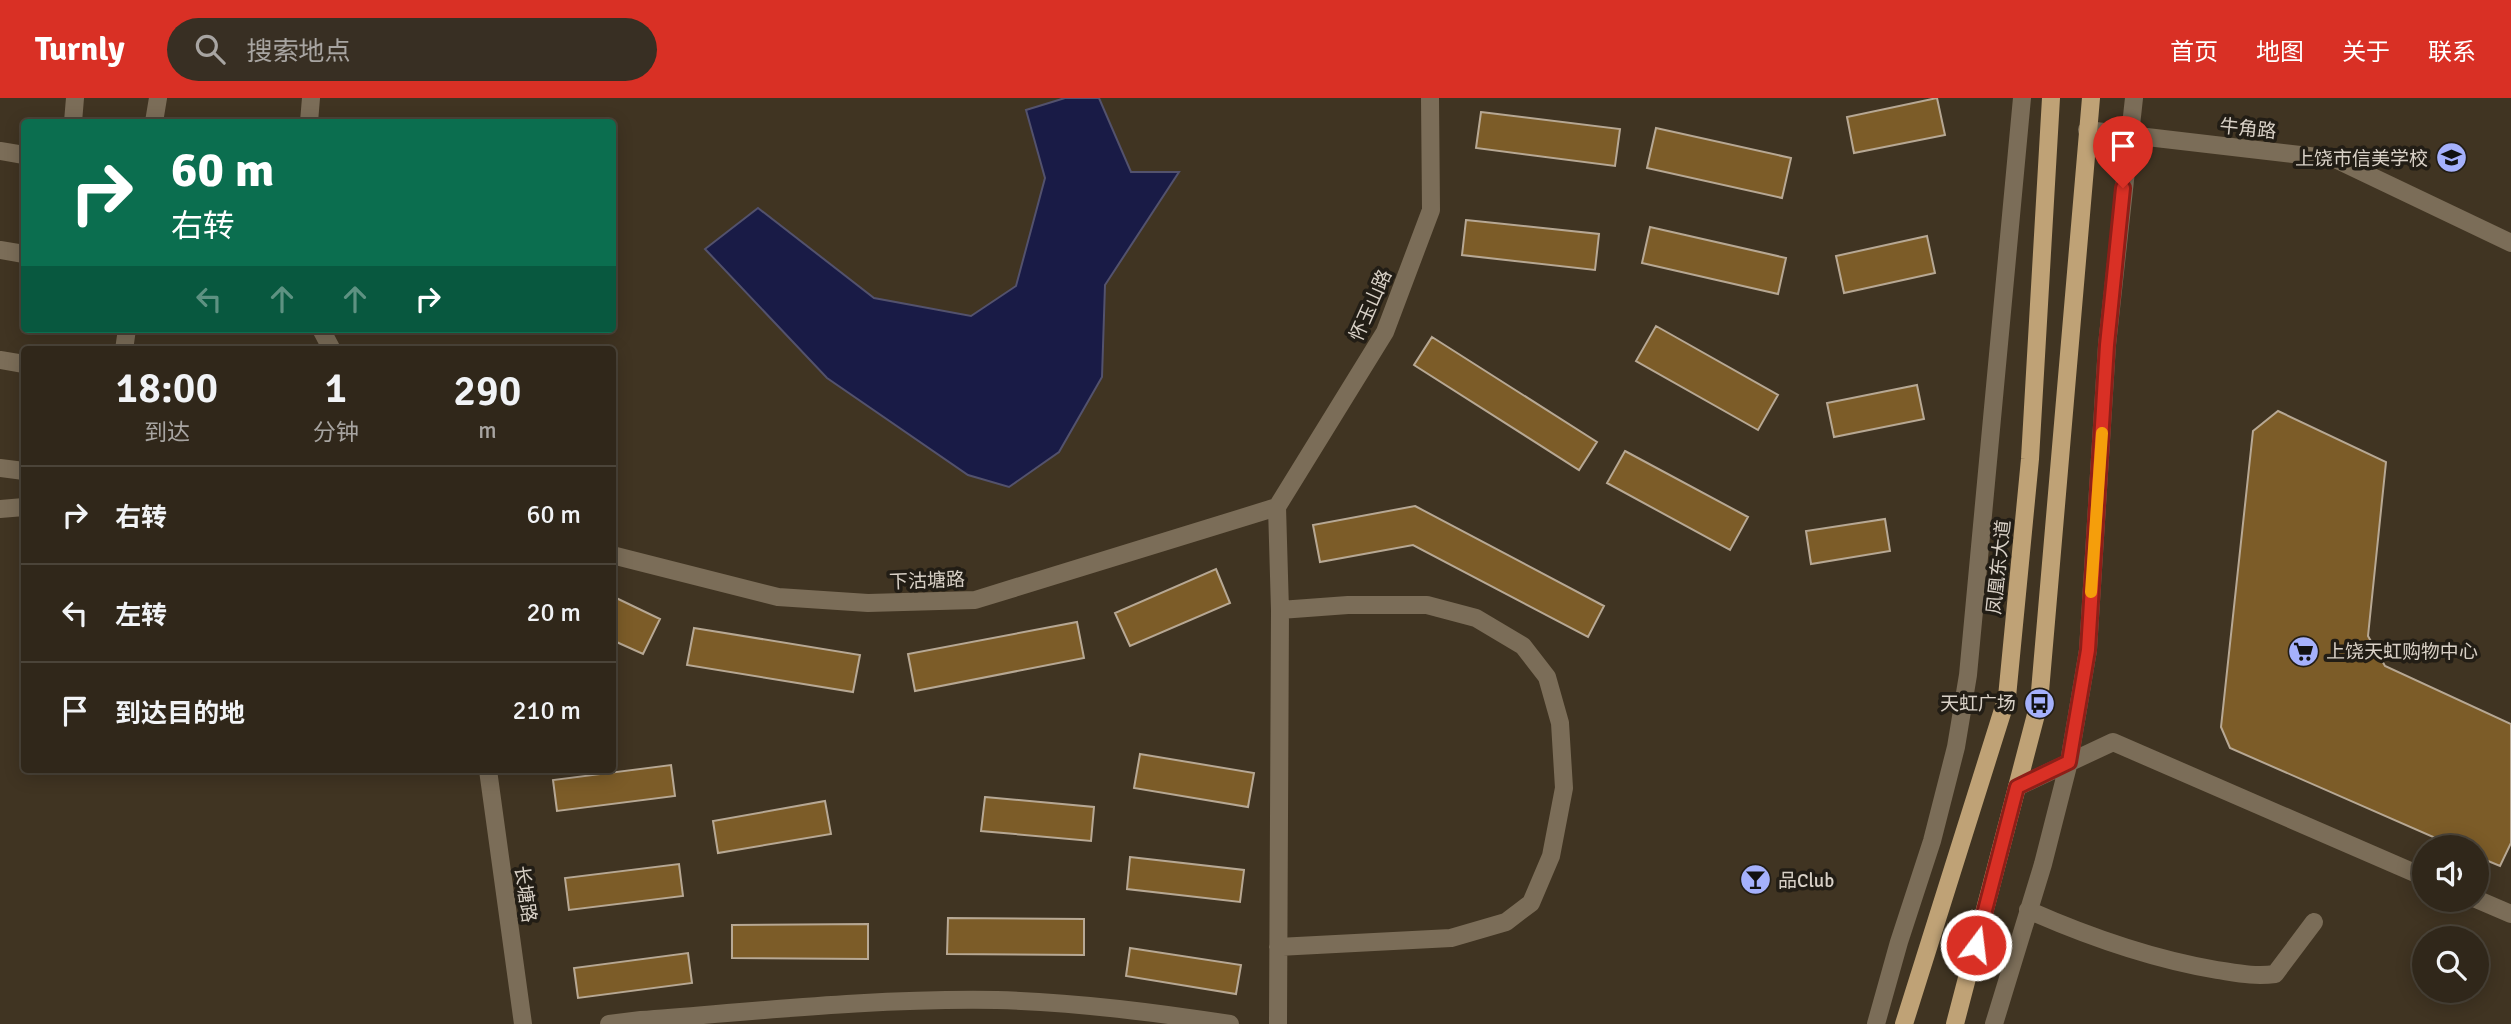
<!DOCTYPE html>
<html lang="zh">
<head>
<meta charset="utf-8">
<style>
  body { margin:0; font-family:Signika,"Noto Sans SC",sans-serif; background:#382f23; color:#f1f3f6; height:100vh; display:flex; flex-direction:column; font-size:26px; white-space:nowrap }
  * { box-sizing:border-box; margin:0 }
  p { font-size:23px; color:#a8a5a2 }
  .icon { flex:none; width:38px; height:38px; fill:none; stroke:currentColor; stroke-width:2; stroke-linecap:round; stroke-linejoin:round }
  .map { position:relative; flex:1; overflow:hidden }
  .details { position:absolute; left:21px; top:248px; width:595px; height:427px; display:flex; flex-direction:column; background:#30271a; border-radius:7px; box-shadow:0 4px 18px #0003,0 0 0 2px #4b4439 }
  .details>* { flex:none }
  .guide { position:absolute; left:21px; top:21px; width:595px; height:214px; border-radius:7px; box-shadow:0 4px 18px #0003,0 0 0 2px #4b4439; background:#0b6e4f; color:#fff; overflow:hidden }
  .buttons { position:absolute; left:2412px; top:737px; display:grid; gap:14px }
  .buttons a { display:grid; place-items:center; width:77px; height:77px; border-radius:50%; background:#30271a; box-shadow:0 4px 18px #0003,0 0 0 2px #4b4439; font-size:35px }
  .pin { position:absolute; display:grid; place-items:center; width:60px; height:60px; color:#fff; margin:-72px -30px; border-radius:50% 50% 50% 0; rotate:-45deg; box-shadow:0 0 7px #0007 }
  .pin .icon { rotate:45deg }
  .me { position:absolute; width:77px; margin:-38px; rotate:15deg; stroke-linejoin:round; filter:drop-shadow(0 0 5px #0008) }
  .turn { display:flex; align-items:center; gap:24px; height:147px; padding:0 35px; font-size:32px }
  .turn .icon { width:91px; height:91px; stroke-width:2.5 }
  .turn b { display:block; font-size:49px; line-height:60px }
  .lanes { display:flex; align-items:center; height:66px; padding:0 35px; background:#0003; justify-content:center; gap:35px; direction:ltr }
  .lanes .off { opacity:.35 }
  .eta { display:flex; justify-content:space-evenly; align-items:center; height:119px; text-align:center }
  .eta b { font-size:42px; font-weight:600; line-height:49px }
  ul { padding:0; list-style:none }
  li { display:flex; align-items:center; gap:21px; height:98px; padding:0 35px; border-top:2px solid #4b4439 }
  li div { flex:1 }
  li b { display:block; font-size:26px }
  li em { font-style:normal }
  header { display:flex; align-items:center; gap:42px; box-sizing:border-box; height:98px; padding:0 35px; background:#d93025; color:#fff }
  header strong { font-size:33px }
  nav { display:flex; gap:38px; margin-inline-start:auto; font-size:24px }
  .search { width:490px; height:63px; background:#382f23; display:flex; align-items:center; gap:18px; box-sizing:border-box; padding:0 24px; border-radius:38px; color:#a8a5a2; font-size:26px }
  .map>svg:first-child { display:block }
  .water { fill:#191b46; stroke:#53526d; stroke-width:2 }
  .building { fill:#7c5c28; stroke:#b7a894; stroke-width:2 }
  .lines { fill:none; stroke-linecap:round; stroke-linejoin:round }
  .minor { stroke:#7b6d58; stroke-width:18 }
  .major { stroke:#bfa276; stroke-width:18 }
  .route-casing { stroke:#8d1f18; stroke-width:18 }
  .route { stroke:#d93025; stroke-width:12 }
  .slow { stroke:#f59e0b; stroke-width:12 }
  .labels { text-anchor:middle; stroke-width:7; stroke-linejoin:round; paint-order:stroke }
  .street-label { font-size:19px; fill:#d9d1c7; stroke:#221d15 }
  .poi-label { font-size:19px; fill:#d9d1c7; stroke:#221d15; text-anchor:end }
</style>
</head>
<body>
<header>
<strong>Turnly</strong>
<div class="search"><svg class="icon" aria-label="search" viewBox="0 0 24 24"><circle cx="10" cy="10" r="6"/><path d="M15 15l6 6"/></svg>搜索地点</div>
<nav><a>首页</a><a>地图</a><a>关于</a><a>联系</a></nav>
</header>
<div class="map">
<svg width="2511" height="926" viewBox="0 0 2511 926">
  <rect width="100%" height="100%" fill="#403422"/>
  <path class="water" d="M1065,0H1099L1131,74H1179L1105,187L1102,279L1059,354L1009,389L968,377L827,280L705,151L758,110L874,200L971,218L1016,188L1045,80L1026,12Z"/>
  <path class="building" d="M1937,0L1945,37L1854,55L1847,19Z
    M1481,14L1620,31L1615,68L1476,50Z
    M1656,30L1791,60L1782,100L1647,70Z
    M1466,122L1599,136L1595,172L1462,157Z
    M1650,129L1786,160L1778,196L1642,165Z
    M1927,138L1935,175L1844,195L1836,158Z
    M1656,228L1778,297L1758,332L1636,263Z
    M1432,239L1597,344L1579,372L1414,267Z
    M1917,287L1924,321L1834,339L1827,305Z
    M2278,313L2386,364L2368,538L2385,568L2511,626V745L2500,768L2476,758V749H2456L2230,650L2221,629L2253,333Z
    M1625,353L1748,419L1730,452L1607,385Z
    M1415,408L1604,508L1588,539L1413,447L1320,464L1313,427Z
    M1885,421L1890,453L1811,466L1806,433Z
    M1216,471L1230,505L1130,548L1115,515Z
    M612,498L660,521L643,556L612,542Z
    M1077,524L1084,560L915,593L908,556Z
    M694,530L860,557L853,594L687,567Z
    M1140,656L1254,675L1248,709L1134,690Z
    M671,667L675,698L557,713L553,682Z
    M985,699L1094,709L1091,743L981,733Z
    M825,703L831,736L718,755L713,723Z
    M1130,759L1244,772L1240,804L1127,791Z
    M679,766L683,798L569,812L565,780Z
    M948,820L1084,821V857L947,856Z
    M868,826V861L732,860V827Z
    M1130,850L1241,867L1236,896L1126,878Z
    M688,855L692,885L578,900L574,870Z"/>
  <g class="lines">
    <path class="minor" d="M73,24L75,0
      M154,24L158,0
      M309,24L311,0
      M2087,32L2335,61L2511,145
      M0,53L24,57
      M0,152L24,156
      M321,231L332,252
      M124,252L127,231
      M0,262L24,266
      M0,370L24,373
      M1277,409L1280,512L1278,926
      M1277,409L1385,234L1431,112L1430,0
      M0,411L24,409
      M612,457L778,499L868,505L975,502L1277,409
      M488,672L523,926
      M2017,689L2113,644L2424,779
      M2476,801L2511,816
      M2028,812C2089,839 2152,861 2217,872C2237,875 2255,879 2275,876L2314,824
      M1278,849L1451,840L1506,824L1531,805L1551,758L1564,690L1560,625L1547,579L1523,548L1476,520L1427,507H1348L1280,512
      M609,926L641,922C759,913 879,900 997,902C1075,904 1154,914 1230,926
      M1876,926L1899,844L1932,743L1956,649L1968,577L2022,0
      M1994,926L2043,766L2069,664L2088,552L2107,247L2134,0"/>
    <path class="major" d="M1904,926L2007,599L2030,361L2051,0
      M1955,926L2039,605L2091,0"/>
  </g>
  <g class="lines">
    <defs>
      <path id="route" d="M1976,847L2017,689L2069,664L2088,552L2107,247L2123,90"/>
    </defs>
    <use href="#route" class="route-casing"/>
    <use href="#route" class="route"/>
    <path class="slow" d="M2091,494L2102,335"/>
  </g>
  <defs>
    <symbol id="school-disc" viewBox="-11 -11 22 22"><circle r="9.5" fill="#a5b1fc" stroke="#221d15"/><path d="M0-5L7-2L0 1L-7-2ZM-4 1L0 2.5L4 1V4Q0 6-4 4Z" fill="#111"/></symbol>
    <symbol id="supermarket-disc" viewBox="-11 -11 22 22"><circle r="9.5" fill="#a5b1fc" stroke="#221d15"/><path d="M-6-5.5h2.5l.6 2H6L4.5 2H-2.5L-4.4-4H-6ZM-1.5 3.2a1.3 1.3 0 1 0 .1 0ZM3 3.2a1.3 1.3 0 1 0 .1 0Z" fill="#111"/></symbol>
    <symbol id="bus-disc" viewBox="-11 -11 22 22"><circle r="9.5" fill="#a5b1fc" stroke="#221d15"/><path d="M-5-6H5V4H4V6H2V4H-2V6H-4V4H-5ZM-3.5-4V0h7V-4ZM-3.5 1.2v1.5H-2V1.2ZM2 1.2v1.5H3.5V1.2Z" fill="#111"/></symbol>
    <symbol id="bar-disc" viewBox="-11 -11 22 22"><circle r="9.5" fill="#a5b1fc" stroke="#221d15"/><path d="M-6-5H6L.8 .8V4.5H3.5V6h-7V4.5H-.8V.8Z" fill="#111"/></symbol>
  </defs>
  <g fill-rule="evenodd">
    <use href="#school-disc" x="2434" y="42" width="35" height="35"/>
    <use href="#supermarket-disc" x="2286" y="536" width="35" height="35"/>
    <use href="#bus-disc" x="2022" y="588" width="35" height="35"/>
    <use href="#bar-disc" x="1738" y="764" width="35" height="35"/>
  </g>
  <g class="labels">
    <g class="street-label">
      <text transform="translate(2248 30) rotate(6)" y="7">牛角路</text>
      <text transform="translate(1370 207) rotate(-66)" y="7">怀玉山路</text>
      <text transform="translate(1998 469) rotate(-84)" y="7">凤凰东大道</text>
      <text transform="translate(927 482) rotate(-2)" y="7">下沽塘路</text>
      <text transform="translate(526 796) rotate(82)" y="7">长塘路</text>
    </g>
    <g class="poi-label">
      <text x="2428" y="67">上饶市信美学校</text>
      <text x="2326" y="560" text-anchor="start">上饶天虹购物中心</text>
      <text x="2016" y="612">天虹广场</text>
      <text x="1778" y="789" text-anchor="start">品Club</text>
    </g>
  </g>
</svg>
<div class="buttons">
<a><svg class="icon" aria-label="sound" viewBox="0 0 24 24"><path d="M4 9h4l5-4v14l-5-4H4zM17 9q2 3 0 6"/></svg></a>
<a><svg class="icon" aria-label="search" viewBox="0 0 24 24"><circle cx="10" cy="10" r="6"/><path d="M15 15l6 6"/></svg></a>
</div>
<div class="pin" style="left:2123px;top:90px;background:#d93025"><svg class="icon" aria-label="arrive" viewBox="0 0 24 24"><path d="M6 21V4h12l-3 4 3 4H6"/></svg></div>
<svg class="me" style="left:1976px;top:847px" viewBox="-20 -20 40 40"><circle r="17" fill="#d93025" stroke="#fff" stroke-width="3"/><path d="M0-11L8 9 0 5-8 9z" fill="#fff"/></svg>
<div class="guide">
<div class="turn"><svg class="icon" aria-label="right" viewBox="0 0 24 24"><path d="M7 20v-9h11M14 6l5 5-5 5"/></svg><div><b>60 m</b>右转</div></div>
<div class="lanes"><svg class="icon off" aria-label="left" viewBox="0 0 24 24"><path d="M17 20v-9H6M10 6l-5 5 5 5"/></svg><svg class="icon off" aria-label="ahead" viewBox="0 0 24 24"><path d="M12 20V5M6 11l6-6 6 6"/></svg><svg class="icon off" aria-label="ahead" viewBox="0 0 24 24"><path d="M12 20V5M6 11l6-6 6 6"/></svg><svg class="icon" aria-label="right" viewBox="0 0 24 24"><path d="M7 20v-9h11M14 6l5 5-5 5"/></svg></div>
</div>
<section class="details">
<div class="eta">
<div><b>18:00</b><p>到达</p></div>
<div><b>1</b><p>分钟</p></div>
<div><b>290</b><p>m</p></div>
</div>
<ul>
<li><svg class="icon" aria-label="right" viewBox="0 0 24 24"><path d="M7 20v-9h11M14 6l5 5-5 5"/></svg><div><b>右转</b></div><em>60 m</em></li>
<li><svg class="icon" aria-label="left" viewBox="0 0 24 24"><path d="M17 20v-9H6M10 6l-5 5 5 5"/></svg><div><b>左转</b></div><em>20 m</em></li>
<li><svg class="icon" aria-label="arrive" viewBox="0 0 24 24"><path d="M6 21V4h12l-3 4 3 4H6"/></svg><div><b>到达目的地</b></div><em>210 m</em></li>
</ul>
</section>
</div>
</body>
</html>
